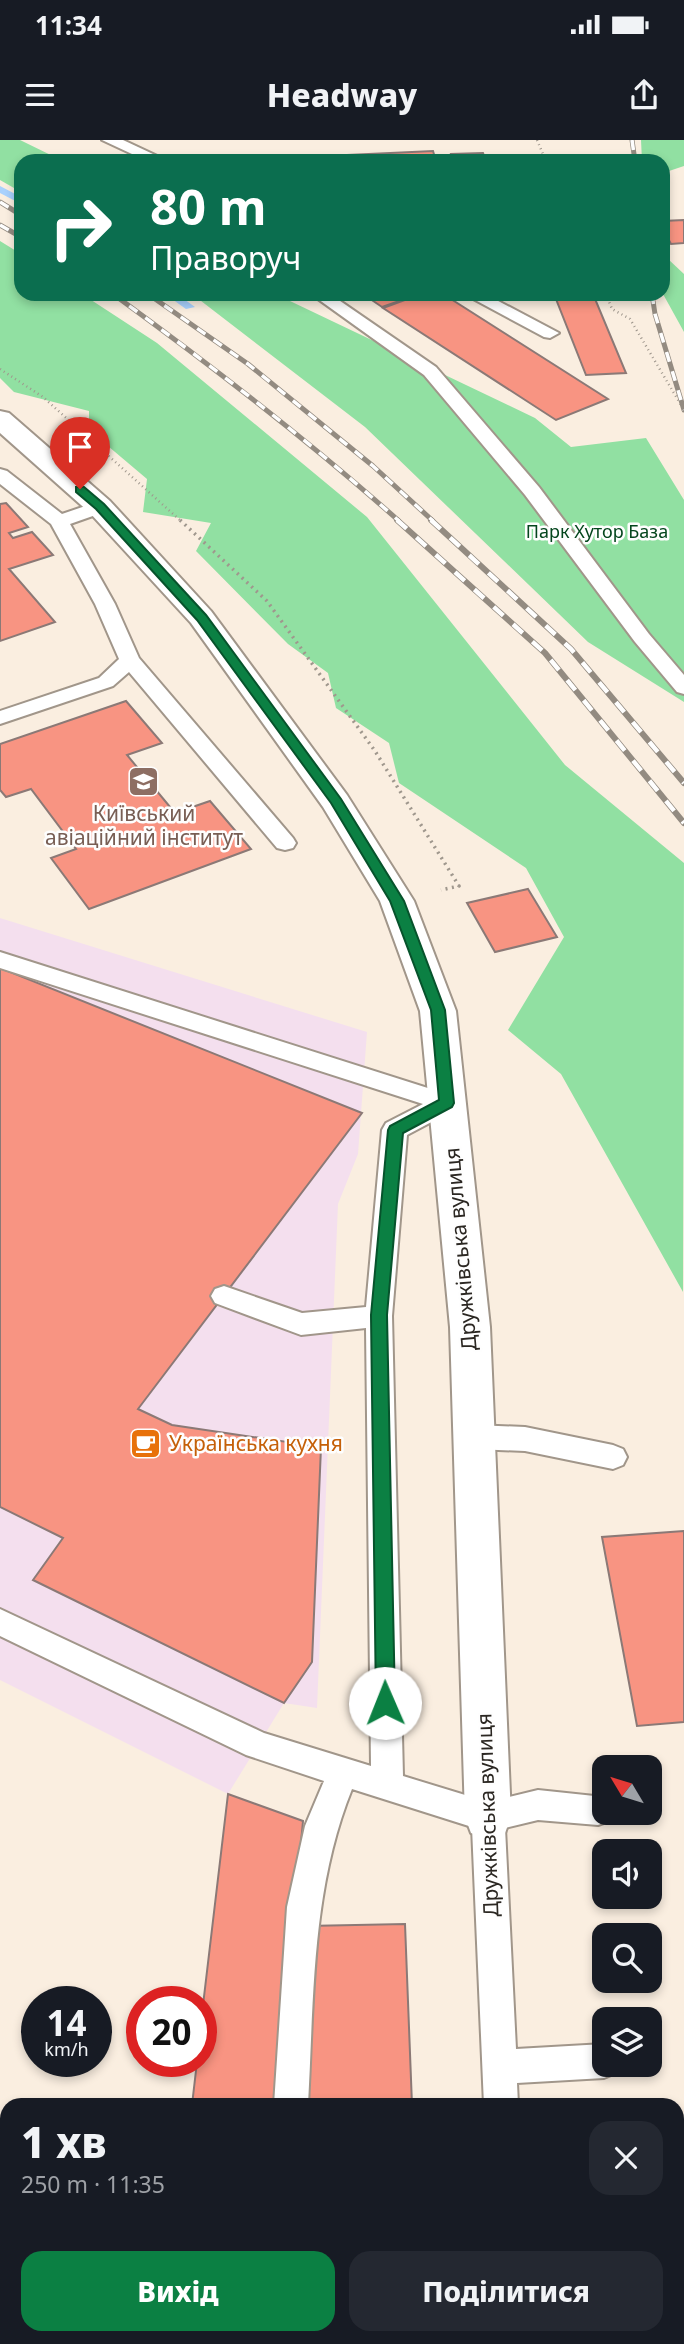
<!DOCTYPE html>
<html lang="uk">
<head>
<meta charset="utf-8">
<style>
  body { margin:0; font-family:"Noto Sans",sans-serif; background:#242831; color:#f1f3f6; height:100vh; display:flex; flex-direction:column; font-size:26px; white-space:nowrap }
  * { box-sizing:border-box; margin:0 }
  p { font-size:23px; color:#9ea1a6 }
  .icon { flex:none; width:38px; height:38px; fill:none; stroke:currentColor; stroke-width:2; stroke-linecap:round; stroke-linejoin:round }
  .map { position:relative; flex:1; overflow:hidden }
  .drawer { position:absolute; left:0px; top:1958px; width:684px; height:247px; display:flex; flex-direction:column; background:#171b24; border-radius:21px 21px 0 0; box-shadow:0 4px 10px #0003 }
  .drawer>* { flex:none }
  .guide { position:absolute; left:14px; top:14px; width:656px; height:147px; border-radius:21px; box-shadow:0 4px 10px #0003; background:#0b6e4f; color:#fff; overflow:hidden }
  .needle { width:46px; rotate:308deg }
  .controls { position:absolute; left:592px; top:1615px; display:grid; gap:14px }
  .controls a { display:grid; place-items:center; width:70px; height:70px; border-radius:14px; background:#171b24; box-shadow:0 4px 10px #0003; font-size:35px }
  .speed { position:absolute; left:21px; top:1846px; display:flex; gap:14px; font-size:35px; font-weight:700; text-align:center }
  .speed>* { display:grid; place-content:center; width:91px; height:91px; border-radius:50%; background:#171b24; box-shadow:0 4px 10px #0003; line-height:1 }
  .speed small { font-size:18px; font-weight:400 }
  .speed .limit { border:10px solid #d22; background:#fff; color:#111 }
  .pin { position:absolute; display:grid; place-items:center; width:60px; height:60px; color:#fff; margin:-72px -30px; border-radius:50% 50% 50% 0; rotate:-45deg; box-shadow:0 0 7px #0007 }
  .pin .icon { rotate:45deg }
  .me { position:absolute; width:77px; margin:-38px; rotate:359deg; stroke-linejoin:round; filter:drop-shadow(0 0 5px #0008) }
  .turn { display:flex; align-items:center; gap:24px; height:147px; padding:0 21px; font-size:32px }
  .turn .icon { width:91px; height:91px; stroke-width:2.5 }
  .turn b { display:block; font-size:49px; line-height:60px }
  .round { display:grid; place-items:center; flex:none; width:74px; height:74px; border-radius:21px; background:#242831 }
  .summary { display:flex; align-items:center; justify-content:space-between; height:119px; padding:0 21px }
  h1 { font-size:42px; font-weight:800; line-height:52px }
  .cta { display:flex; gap:14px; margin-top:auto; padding:14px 21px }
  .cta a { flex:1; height:80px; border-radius:21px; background:#0b8043; color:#fff; font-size:28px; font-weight:800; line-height:80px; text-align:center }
  .cta a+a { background:#242831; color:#f1f3f6 }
  .status { display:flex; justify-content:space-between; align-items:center; height:49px; padding:0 35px; background:#171b24; direction:ltr }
  .status svg { height:19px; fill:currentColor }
  header { display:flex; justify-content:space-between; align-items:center; height:91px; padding:0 21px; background:#171b24; font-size:32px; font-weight:800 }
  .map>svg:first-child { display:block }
  .commercial { fill:#f4dfee }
  .green { fill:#91e0a2 }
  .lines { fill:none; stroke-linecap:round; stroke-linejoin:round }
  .stream { fill:#a9d1fd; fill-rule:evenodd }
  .building { fill:#f89482; stroke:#8b7976; stroke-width:2 }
  .lane-casing { stroke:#a1968a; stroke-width:4 }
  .street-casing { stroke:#a1968a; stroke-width:4 }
  .path-far1 { stroke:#9f978d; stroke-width:2.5; stroke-dasharray:1 3.5; stroke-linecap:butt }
  .path { stroke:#9f978d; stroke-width:3.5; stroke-dasharray:2 4.5; stroke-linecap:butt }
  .lane { fill:#fff; fill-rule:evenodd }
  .street { fill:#fff; fill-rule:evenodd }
  .rail-far1-casing { stroke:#938b81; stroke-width:5 }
  .rail-casing { stroke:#938b81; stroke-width:6 }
  .rail-far1 { stroke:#fefefe; stroke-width:3.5; stroke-dasharray:10; stroke-linecap:butt }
  .rail { stroke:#fefefe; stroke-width:4.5; stroke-dasharray:13; stroke-linecap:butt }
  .route { fill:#0b8043; stroke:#07532c; stroke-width:2 }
  .labels { text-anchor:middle; stroke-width:5; stroke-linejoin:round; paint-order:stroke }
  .far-park-label { font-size:18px; fill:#04461d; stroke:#fefefe }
  .education-label { font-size:21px; fill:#785e54; stroke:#fefefe }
  .street-label { font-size:21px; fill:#2b2722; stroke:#fefefe }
  .food-label { font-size:21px; fill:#c56008; stroke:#fefefe; text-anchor:start }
</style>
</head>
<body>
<div class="status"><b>11:34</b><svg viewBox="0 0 49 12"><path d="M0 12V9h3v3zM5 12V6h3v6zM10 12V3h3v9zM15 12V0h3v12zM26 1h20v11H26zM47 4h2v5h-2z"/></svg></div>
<header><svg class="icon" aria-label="menu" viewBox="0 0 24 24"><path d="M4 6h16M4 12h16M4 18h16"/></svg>Headway<svg class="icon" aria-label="share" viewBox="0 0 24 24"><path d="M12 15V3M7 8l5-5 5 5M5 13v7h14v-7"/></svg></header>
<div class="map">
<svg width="684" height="2204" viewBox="0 0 684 2204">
  <rect width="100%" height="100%" fill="#faeee0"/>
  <path class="commercial" d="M0,778L367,892L358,1014L338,1064L317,1568L284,1563L228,1654L0,1540Z"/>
  <path class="green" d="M0,0H20L63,21H21V52L0,40Z
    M641,0H684V26L663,33V21H642Z
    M0,101L21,114V154H82L157,203L367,377L565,625L684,723L683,1152L561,934L508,890L564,797L526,728L399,643L389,603L336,568L328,533L288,504L196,411L211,383L143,372L147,339L89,290V271L14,252L0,238Z
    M663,104L668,119L684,134V192L663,154Z
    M192,154H280L290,161L535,278L571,307L646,298L684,360V562L588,502L365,287Z"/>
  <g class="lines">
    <path class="stream" d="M0,46L21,57V64L0,53Z
      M165,154H177L195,167L186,169Z"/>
  </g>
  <path class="building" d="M433,11L436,21H349L348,15Z
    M483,13L486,21H453L451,14Z
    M684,80V103L671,104L663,89V81Z
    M363,154H406L411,157L382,167Z
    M421,154H443L608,259L556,280L383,168Z
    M554,154H593L626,233L586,235Z
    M6,363L28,387L9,393L13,398L32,392L53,415L9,429L55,482L0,501V364Z
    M126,561L162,603L127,615L175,673L210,661L251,709L89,769L51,718L76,709L31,649L6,657L0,650V604Z
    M528,749L557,797L495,812L467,763Z
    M0,828L362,973L138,1269L172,1285L321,1307L312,1522L284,1563L33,1440L63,1398L0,1367Z
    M684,1391V1582L637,1586L602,1397Z
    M228,1654L303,1681L277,1965H192L197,1922H201V1882Z
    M405,1784L412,1965H308L306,1786Z
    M0,1979L7,1980V2043L0,2068Z
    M677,2092L684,2093V2204H659V2198H677Z
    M7,2168V2198H352L351,2204H0Z"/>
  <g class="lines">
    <defs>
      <path id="lane" d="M102,0H123L168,21H147Z
        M311,154H330L436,227L539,347L649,494L684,535V554L677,552L635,502L525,355L424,235Z
        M464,154H485L559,193L550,198L544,197Z
        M0,329L7,331L62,374L100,361L107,363L109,367L107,371L70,384L115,464L139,518L293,698L296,703L293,708L285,710L277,708L129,532L113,546L0,584V571L99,538L119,519L95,464L51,384L0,344Z
        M0,812L456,957L459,963L456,969L407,995L392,1176L403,1636L488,1662L538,1650L604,1657V1673H613L609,1681L598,1685L538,1680L505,1688L516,1909L604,1904V1925H620L616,1933L604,1938L517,1943L518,1965H484L472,1687L352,1649C311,1750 314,1858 308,1965H274L287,1767L305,1686L324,1641L246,1615L0,1496V1469L264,1593L371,1626L366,1188L301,1195L215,1163L211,1156L215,1149L224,1146L302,1173L366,1167L382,990L386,983L423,964L0,828Z
        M474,1285L525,1287L613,1305L623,1309L627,1317L623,1325L613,1329L525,1311L474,1309L464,1305L460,1297L464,1289Z
        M498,2198H536V2204H498Z"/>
      <path id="street" d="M0,271L9,273L110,361L211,471L347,655L414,761L456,871L490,1187L511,1677L505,1693L488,1699L471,1693L465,1677L450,1187L420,871L380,761L323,667L191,483L90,373L0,293Z"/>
    </defs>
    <use href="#lane" class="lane-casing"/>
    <use href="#street" class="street-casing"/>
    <path class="path-far1" d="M537,0L546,21
      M606,154L612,169L630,179L684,270
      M0,229L43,257L181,381"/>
    <path class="path" d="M180,380L267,461L375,611L459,746L441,750"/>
    <use href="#lane" class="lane"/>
    <use href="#street" class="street"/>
    <defs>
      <path id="rail-far1" d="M632,0L635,21
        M0,62L21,75
        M0,85L21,97
        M113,154C212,226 308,300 399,381
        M148,154L248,224L373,326L433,381
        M652,154L655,174L684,270"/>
      <path id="rail" d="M397,380L545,513L684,683
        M431,380L571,509L684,643"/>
    </defs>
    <use href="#rail-far1" class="rail-far1-casing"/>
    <use href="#rail" class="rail-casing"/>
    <use href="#rail-far1" class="rail-far1"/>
    <use href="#rail" class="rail"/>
  </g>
  <path class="route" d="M76,347H84L104,364L206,475L341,659L404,761L445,870L454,963L452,967L403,993L387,1175L395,1563L392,1569L385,1572L379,1569L376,1563L371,1175L388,990L390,986L439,960L431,870L390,761L331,663L197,480L96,369L76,352Z"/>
  <defs>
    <symbol id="university-square" viewBox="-11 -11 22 22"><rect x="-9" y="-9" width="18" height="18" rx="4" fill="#8d6e63" stroke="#fefefe"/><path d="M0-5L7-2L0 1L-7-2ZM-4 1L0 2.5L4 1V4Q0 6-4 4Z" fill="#fff"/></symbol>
    <symbol id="cafe-square" viewBox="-11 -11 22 22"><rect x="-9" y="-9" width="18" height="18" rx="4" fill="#e8710a" stroke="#fefefe"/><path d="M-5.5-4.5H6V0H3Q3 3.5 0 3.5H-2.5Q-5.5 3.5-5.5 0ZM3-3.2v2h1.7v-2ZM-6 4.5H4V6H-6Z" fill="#fff"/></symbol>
  </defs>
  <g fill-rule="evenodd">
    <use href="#university-square" x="126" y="624" width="35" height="35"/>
    <use href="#cafe-square" x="128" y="1286" width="35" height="35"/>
  </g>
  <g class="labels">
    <g class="far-park-label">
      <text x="597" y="398">Парк Хутор База</text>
    </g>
    <g class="education-label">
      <text x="144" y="681">Київський<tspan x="144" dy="24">авіаційний інститут</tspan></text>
    </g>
    <g class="street-label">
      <text transform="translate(461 1109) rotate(-95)" y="7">Дружківська вулиця</text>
      <text transform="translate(488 1675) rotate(-92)" y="7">Дружківська вулиця</text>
    </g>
    <g class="food-label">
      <text x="169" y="1311">Українська кухня</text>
    </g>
  </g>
</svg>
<div class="controls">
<a><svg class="needle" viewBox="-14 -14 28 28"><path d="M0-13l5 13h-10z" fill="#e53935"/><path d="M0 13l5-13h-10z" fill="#9ea1a6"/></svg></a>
<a><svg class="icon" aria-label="sound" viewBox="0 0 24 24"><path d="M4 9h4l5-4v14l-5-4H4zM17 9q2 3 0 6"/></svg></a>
<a><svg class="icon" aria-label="search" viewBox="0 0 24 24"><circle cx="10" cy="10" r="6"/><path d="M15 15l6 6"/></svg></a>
<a><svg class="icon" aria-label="layers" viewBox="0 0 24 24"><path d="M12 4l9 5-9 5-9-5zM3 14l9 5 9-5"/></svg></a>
</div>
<div class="speed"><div>14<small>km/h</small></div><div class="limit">20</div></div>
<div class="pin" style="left:80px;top:349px;background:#d93025"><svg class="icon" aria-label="arrive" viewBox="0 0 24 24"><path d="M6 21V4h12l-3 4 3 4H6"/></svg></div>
<svg class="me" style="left:385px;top:1563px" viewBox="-20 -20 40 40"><circle r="19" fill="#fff"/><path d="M0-13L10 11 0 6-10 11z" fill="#0b8043"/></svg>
<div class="guide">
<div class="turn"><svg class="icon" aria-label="right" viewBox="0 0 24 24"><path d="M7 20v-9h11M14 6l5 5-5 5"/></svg><div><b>80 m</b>Праворуч</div></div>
</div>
<section class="drawer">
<div class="summary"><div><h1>1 хв</h1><p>250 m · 11:35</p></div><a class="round"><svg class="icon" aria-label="close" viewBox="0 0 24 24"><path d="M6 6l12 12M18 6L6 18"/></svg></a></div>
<div class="cta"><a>Вихід</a><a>Поділитися</a></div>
</section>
</div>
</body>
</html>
